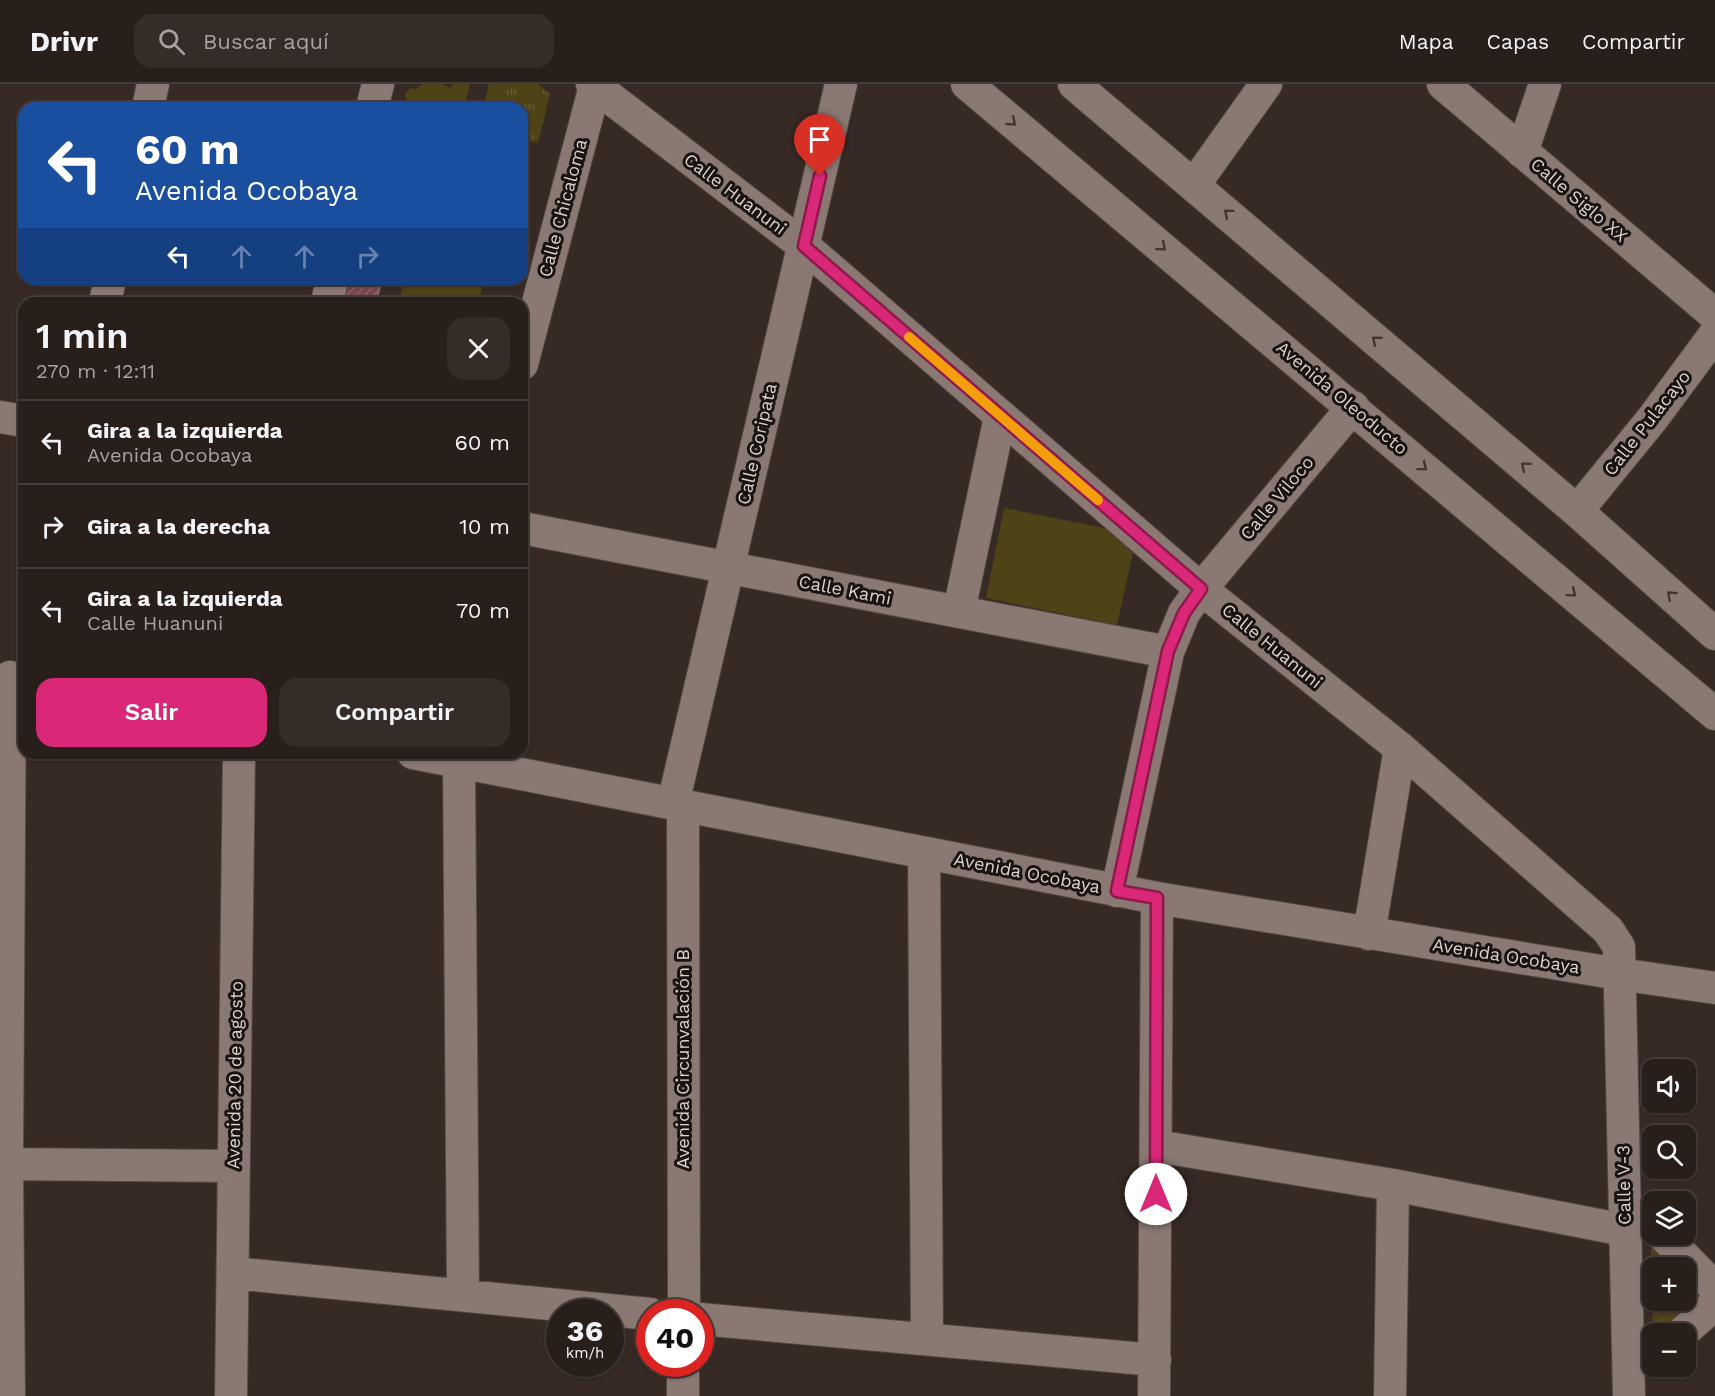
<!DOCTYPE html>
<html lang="es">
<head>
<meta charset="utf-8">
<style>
  body { margin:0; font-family:"Work Sans",sans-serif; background:#352c27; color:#f1f3f6; height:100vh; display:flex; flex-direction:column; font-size:22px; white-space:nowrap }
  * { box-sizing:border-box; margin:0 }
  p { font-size:20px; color:#a5a2a2 }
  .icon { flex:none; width:33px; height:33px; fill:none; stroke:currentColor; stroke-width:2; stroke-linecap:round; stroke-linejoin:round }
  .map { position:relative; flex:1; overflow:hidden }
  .sheet { position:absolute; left:18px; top:213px; width:510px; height:462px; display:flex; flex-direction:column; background:#291f1a; border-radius:18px; box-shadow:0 2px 4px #0004,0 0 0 2px #453d39 }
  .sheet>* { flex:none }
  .banner { position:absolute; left:18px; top:18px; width:510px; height:183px; border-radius:18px; box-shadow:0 2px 4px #0004,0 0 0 2px #453d39; background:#1a4fa0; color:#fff; overflow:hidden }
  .fabs { position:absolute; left:1642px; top:975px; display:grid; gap:12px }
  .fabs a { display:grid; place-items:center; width:54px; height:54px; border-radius:12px; background:#291f1a; box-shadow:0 2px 4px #0004,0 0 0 2px #453d39; font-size:30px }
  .speed { position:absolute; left:546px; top:1215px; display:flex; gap:12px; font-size:30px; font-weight:700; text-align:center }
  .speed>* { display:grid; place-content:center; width:78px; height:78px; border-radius:50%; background:#291f1a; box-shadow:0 2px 4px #0004,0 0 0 2px #453d39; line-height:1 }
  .speed small { font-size:15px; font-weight:400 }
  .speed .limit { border:9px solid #d22; background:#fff; color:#111 }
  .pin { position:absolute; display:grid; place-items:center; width:51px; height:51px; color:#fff; margin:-62px -26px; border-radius:50% 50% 50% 0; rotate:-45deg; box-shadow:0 0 6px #0007 }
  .pin .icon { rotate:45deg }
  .me { position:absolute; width:66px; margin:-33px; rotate:0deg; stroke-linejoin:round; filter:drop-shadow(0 0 4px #0008) }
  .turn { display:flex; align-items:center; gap:21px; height:126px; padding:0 18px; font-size:27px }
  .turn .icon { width:78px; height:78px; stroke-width:2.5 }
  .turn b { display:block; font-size:42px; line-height:51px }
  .lanes { display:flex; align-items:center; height:57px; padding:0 18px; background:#0003; justify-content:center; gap:30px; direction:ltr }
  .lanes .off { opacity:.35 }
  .round { display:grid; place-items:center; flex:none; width:63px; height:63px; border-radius:18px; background:#352c27 }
  .summary { display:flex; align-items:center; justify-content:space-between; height:102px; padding:0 18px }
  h1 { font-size:36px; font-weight:600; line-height:45px }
  .button { display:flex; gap:12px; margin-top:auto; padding:12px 18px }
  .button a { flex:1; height:69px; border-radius:18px; background:#db2777; color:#fff; font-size:24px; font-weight:600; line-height:69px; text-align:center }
  .button a+a { background:#352c27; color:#f1f3f6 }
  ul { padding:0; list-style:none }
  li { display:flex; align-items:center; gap:18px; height:84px; padding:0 18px; border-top:2px solid #453d39 }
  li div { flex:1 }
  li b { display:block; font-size:22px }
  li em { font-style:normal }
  header { display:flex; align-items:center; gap:36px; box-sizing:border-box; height:84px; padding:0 30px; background:#291f1a; border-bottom:2px solid #453d39 }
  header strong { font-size:28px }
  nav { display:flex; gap:33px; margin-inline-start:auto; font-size:21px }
  .search { width:420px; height:54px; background:#352c27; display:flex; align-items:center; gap:15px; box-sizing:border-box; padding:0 21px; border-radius:18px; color:#a5a2a2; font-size:22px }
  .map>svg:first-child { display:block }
  .grass { fill:#4e4217 }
  .park { fill:url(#park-tufts) }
  .building { fill:url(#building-hatch); stroke:#826f70; stroke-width:1.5 }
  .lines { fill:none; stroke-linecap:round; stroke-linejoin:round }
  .minor-casing { stroke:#534743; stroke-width:34 }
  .minor { stroke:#8a7872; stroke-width:32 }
  .oneway { stroke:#413633 }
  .route-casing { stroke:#8e194d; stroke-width:15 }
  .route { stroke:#db2777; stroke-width:10 }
  .slow { stroke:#f59e0b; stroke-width:10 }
  .labels { text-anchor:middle; stroke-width:6; stroke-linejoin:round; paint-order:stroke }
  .street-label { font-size:18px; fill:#dcd3cf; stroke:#191311 }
</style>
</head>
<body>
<header>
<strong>Drivr</strong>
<div class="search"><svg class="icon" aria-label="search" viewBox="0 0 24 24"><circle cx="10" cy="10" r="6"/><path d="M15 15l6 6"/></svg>Buscar aquí</div>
<nav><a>Mapa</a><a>Capas</a><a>Compartir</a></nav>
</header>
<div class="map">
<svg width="1715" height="1312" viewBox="0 0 1715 1312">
  <defs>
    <pattern id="park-tufts" width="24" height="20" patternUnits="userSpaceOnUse" patternTransform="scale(1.5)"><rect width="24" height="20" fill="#4e4217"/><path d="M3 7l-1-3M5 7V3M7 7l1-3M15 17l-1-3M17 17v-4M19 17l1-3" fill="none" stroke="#675c38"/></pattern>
    <pattern id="building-hatch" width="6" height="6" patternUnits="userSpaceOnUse" patternTransform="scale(1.5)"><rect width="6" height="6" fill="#76464a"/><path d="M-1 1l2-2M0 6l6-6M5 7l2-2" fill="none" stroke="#896063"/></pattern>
  </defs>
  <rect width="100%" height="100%" fill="#372923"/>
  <path class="grass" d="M423,0H442L451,4L452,0H470L464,24H405L408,17L404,12L411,3L414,6Z
    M404,195H484L478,219H399Z
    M1004,424L1109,445L1133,469L1117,541L986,514Z"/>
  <path class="park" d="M489,0H538L550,10L538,59L522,56V24H483Z
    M1651,1161L1672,1183L1653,1184V1216H1686V1199L1701,1215L1666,1249L1653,1250V1262Z"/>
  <path class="building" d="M343,195H382L376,219H368L339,211Z"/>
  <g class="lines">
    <defs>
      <path id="minor" d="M592,0L804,162L1201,505L1400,664L1608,846L1619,863L1629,1312
        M967,0L1715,630
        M1074,0L1577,427L1715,550
        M1443,0L1715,231
        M148,24L153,0
        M372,24L378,0
        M1522,68L1545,0
        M1194,101L1266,0
        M105,219L110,195
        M327,219L332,195
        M522,280L595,2
        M0,333L24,337
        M1577,427L1653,334L1715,250
        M522,444L1168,568
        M959,527L1000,333
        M413,669L1157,814L1619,890L1715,904
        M459,678L463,1211
        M673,720L841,0
        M683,722L684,1228
        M924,769L927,1255
        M1117,807L1168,568L1184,529L1201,505L1353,323
        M1369,850L1400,664
        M1156,1062L1393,1101L1624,1146
        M0,1080L234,1082
        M1662,1150L1715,1204
        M233,1189L650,1230
        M700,1235L1155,1276
        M1681,1250L1715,1220
        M9,1312L7,1080L10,593
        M231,1312L239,669
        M683,1312V1280
        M1154,1312L1157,814
        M1390,1312L1393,1101"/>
    </defs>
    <use href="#minor" class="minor-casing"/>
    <use href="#minor" class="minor"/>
  </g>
  <defs><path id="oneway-chevron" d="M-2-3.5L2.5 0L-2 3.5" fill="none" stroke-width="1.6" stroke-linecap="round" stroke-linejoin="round" transform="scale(1.5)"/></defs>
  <g class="oneway">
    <use href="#oneway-chevron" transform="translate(1012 38) rotate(40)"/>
    <use href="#oneway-chevron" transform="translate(1228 129) rotate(-140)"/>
    <use href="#oneway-chevron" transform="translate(1162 163) rotate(40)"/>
    <use href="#oneway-chevron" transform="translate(1376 256) rotate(-140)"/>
    <use href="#oneway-chevron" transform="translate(1525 382) rotate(-140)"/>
    <use href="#oneway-chevron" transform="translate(1423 383) rotate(40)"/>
    <use href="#oneway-chevron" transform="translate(1572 509) rotate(40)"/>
    <use href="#oneway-chevron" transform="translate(1671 511) rotate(-138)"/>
  </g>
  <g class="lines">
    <defs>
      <path id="route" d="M820,92L804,162L1201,505L1184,529L1168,567L1117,807L1157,814L1156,1110"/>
    </defs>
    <use href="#route" class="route-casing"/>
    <use href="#route" class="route"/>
    <path class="slow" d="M909,253L1098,416"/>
  </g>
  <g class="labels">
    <g class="street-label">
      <text transform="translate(735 110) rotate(37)" y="6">Calle Huanuni</text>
      <text transform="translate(1579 116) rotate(40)" y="6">Calle Siglo XX</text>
      <text transform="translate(563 124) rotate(-75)" y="6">Calle Chicaloma</text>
      <text transform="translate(1342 314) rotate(40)" y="6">Avenida Oleoducto</text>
      <text transform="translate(1647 339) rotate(-52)" y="6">Calle Pulacayo</text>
      <text transform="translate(757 360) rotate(-77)" y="6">Calle Coripata</text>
      <text transform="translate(1277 414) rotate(-50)" y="6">Calle Viloco</text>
      <text transform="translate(845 506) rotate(11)" y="6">Calle Kami</text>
      <text transform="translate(1272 562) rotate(39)" y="6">Calle Huanuni</text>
      <text transform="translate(1027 789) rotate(11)" y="6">Avenida Ocobaya</text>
      <text transform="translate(1506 872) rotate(9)" y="6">Avenida Ocobaya</text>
      <text transform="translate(683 975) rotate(-90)" y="6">Avenida Circunvalación B</text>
      <text transform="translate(235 991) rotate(-89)" y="6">Avenida 20 de agosto</text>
      <text transform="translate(1624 1101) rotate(-91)" y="6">Calle V-3</text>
    </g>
  </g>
</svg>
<div class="fabs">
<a><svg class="icon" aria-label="sound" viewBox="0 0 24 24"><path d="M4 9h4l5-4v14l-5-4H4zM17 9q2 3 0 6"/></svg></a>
<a><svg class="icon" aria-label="search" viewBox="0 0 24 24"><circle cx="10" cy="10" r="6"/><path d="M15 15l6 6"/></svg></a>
<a><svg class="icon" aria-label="layers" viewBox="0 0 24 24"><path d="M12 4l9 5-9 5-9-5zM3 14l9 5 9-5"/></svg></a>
<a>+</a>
<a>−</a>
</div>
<div class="speed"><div>36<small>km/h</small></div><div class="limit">40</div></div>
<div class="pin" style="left:820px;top:92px;background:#d93025"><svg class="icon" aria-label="arrive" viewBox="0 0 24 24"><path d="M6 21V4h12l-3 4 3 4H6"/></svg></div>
<svg class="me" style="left:1156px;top:1110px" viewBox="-20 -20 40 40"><circle r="19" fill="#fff"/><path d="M0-13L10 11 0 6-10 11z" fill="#db2777"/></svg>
<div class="banner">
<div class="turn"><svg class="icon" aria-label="left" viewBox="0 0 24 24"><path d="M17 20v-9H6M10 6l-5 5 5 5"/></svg><div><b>60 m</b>Avenida Ocobaya</div></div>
<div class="lanes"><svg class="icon" aria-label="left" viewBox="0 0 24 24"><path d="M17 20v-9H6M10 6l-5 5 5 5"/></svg><svg class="icon off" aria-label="ahead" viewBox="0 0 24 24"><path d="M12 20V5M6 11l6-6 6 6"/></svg><svg class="icon off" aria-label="ahead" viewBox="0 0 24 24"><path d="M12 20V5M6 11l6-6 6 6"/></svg><svg class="icon off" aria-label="right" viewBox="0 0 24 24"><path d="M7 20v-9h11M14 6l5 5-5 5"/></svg></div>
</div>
<section class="sheet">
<div class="summary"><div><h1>1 min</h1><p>270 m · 12:11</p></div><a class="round"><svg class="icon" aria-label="close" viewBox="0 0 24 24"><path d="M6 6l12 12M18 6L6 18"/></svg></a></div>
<ul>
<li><svg class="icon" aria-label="left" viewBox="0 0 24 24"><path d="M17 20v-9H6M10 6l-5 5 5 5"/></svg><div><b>Gira a la izquierda</b><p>Avenida Ocobaya</p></div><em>60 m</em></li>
<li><svg class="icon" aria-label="right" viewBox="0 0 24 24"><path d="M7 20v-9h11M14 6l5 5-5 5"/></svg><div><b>Gira a la derecha</b></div><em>10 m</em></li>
<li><svg class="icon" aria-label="left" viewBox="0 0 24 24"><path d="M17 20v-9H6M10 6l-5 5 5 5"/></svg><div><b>Gira a la izquierda</b><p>Calle Huanuni</p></div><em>70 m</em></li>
</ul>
<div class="button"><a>Salir</a><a>Compartir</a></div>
</section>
</div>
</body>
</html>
